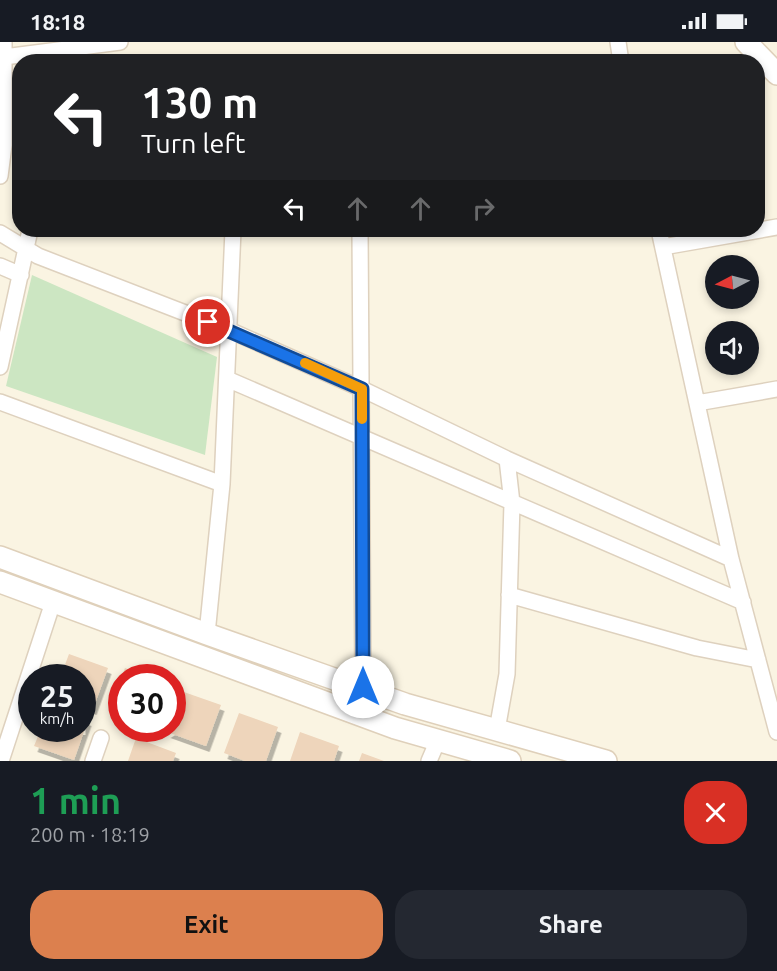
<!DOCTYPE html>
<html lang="en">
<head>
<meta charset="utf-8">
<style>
  body { margin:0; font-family:Ubuntu,sans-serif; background:#242831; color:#f1f3f6; height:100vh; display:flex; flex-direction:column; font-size:22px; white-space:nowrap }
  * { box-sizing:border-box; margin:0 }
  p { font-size:20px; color:#9ea1a6 }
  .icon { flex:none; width:33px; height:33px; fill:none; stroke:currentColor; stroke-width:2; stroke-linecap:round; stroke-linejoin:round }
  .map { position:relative; height:719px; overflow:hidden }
  .sheet { display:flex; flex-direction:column; background:#171b24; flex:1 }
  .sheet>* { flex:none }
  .hud { position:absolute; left:12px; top:12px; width:753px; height:183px; border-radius:24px; box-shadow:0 3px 9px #0003; background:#202124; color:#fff; overflow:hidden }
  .needle { width:39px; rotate:264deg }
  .buttons { position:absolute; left:705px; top:213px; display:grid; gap:12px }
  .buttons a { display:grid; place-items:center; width:54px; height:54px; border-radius:50%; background:#171b24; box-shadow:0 3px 9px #0003; font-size:30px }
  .speed { position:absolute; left:18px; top:622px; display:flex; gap:12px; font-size:30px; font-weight:700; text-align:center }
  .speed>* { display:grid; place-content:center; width:78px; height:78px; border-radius:50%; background:#171b24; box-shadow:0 3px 9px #0003; line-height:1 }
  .speed small { font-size:15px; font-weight:400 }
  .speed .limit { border:9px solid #d22; background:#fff; color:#111 }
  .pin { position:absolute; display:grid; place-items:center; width:51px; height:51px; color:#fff; margin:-26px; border:3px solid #fff; border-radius:50%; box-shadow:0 2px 6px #0007 }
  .me { position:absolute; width:66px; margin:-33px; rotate:0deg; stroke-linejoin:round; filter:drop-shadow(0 0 4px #0008) }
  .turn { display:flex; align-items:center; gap:21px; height:126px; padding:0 30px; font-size:27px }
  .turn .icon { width:78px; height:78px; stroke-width:2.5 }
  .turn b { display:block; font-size:42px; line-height:51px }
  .lanes { display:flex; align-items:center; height:57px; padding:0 30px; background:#0003; justify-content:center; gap:30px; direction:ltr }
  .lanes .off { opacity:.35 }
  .round { display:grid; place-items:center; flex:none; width:63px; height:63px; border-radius:24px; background:#242831 }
  .overview { display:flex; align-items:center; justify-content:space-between; height:102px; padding:0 30px }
  h1 { font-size:36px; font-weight:700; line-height:45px; color:#1e9e55 }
  .action { display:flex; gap:12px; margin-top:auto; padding:12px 30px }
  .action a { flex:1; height:69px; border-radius:24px; background:#dc804e; color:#111; font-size:24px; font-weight:700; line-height:69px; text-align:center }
  .action a+a { background:#242831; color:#f1f3f6 }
  .status { display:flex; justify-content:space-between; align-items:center; height:42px; padding:0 30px; background:#171b24; direction:ltr }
  .status svg { height:16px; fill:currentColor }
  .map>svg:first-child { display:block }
  .green { fill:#cce6c2 }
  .building { fill:#eed5bb; filter:url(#shadow) }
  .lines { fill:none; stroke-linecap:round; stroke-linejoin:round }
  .street-casing { stroke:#ded1be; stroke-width:18 }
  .secondary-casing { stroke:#dfd0ba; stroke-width:24 }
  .street { stroke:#fff; stroke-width:15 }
  .secondary { stroke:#fff; stroke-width:21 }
  .route-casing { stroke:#114b97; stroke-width:15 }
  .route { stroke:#1a73e8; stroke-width:10 }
  .slow { stroke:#f59e0b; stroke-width:10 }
</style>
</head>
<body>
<div class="status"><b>18:18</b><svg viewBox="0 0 49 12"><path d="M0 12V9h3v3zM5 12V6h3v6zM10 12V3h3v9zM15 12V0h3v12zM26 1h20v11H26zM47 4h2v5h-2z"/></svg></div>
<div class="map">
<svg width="777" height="719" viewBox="0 0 777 719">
  <defs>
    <filter id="shadow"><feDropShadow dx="3.5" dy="6" stdDeviation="0" flood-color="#0004"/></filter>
  </defs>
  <rect width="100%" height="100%" fill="#faf4e2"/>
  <path class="green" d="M32,233L217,315L205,413L6,344Z"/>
  <path class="building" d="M69,612L108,626L93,667L82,663V636H60Z
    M125,626L153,636H121Z
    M122,637V670L111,666Z
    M181,649L221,663L206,704L167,690L172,687V674Z
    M239,671L278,685L266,719H245L224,711Z
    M82,676L88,678L74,718L34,704L41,687H82Z
    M300,690L339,704L334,719H290Z
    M136,696L176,711L173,719H128Z
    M362,711L384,719H359Z"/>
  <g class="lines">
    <defs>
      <path id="street" d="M618,0L621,20
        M4,15L120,0
        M0,134L4,103V0
        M360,188L363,645
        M659,188L731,517L777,690
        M0,191L38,214L229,288L362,347L507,417L731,517
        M663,205L777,185
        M0,224L21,233
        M0,325L30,188
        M227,337L743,560
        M0,360L222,442
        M697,361L777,347
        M509,553L697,606L758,618
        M207,592L222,442L233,188
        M497,688L507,632L512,461L507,417
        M1,719L53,560
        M93,719L101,696
        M429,719L438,698"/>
      <path id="secondary" d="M746,0L777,32
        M0,515L207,592L405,662L606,719
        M0,540L395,686L510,719"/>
    </defs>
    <use href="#street" class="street-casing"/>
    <use href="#secondary" class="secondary-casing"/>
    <use href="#street" class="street"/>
    <use href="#secondary" class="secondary"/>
  </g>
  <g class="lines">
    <defs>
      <path id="route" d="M208,280L362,347L363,645"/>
    </defs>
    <use href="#route" class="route-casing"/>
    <use href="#route" class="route"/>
    <path class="slow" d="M305,321L362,347V377"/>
  </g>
</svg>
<div class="buttons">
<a><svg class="needle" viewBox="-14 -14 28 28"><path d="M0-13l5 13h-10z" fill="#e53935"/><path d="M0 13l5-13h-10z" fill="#9ea1a6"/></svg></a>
<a><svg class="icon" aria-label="sound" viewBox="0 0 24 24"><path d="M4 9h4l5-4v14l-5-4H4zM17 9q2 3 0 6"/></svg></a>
</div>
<div class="speed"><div>25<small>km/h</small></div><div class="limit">30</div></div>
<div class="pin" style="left:208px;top:280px;background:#d93025"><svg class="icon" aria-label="arrive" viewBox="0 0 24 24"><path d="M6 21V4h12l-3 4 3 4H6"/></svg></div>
<svg class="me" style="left:363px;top:645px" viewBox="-20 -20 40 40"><circle r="19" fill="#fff"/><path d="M0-13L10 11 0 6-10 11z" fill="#1a73e8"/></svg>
<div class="hud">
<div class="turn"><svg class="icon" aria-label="left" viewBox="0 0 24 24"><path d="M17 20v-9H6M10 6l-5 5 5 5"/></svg><div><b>130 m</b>Turn left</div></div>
<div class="lanes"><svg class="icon" aria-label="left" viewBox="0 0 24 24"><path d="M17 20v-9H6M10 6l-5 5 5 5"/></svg><svg class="icon off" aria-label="ahead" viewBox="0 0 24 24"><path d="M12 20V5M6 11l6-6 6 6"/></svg><svg class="icon off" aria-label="ahead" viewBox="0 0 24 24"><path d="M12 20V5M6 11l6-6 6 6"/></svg><svg class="icon off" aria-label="right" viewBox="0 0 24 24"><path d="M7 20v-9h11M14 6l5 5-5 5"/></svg></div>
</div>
</div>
<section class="sheet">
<div class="overview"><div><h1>1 min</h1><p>200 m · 18:19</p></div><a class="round" style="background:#d93025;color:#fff"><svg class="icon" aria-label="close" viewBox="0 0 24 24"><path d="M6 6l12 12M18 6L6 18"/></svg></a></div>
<div class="action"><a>Exit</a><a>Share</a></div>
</section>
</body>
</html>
